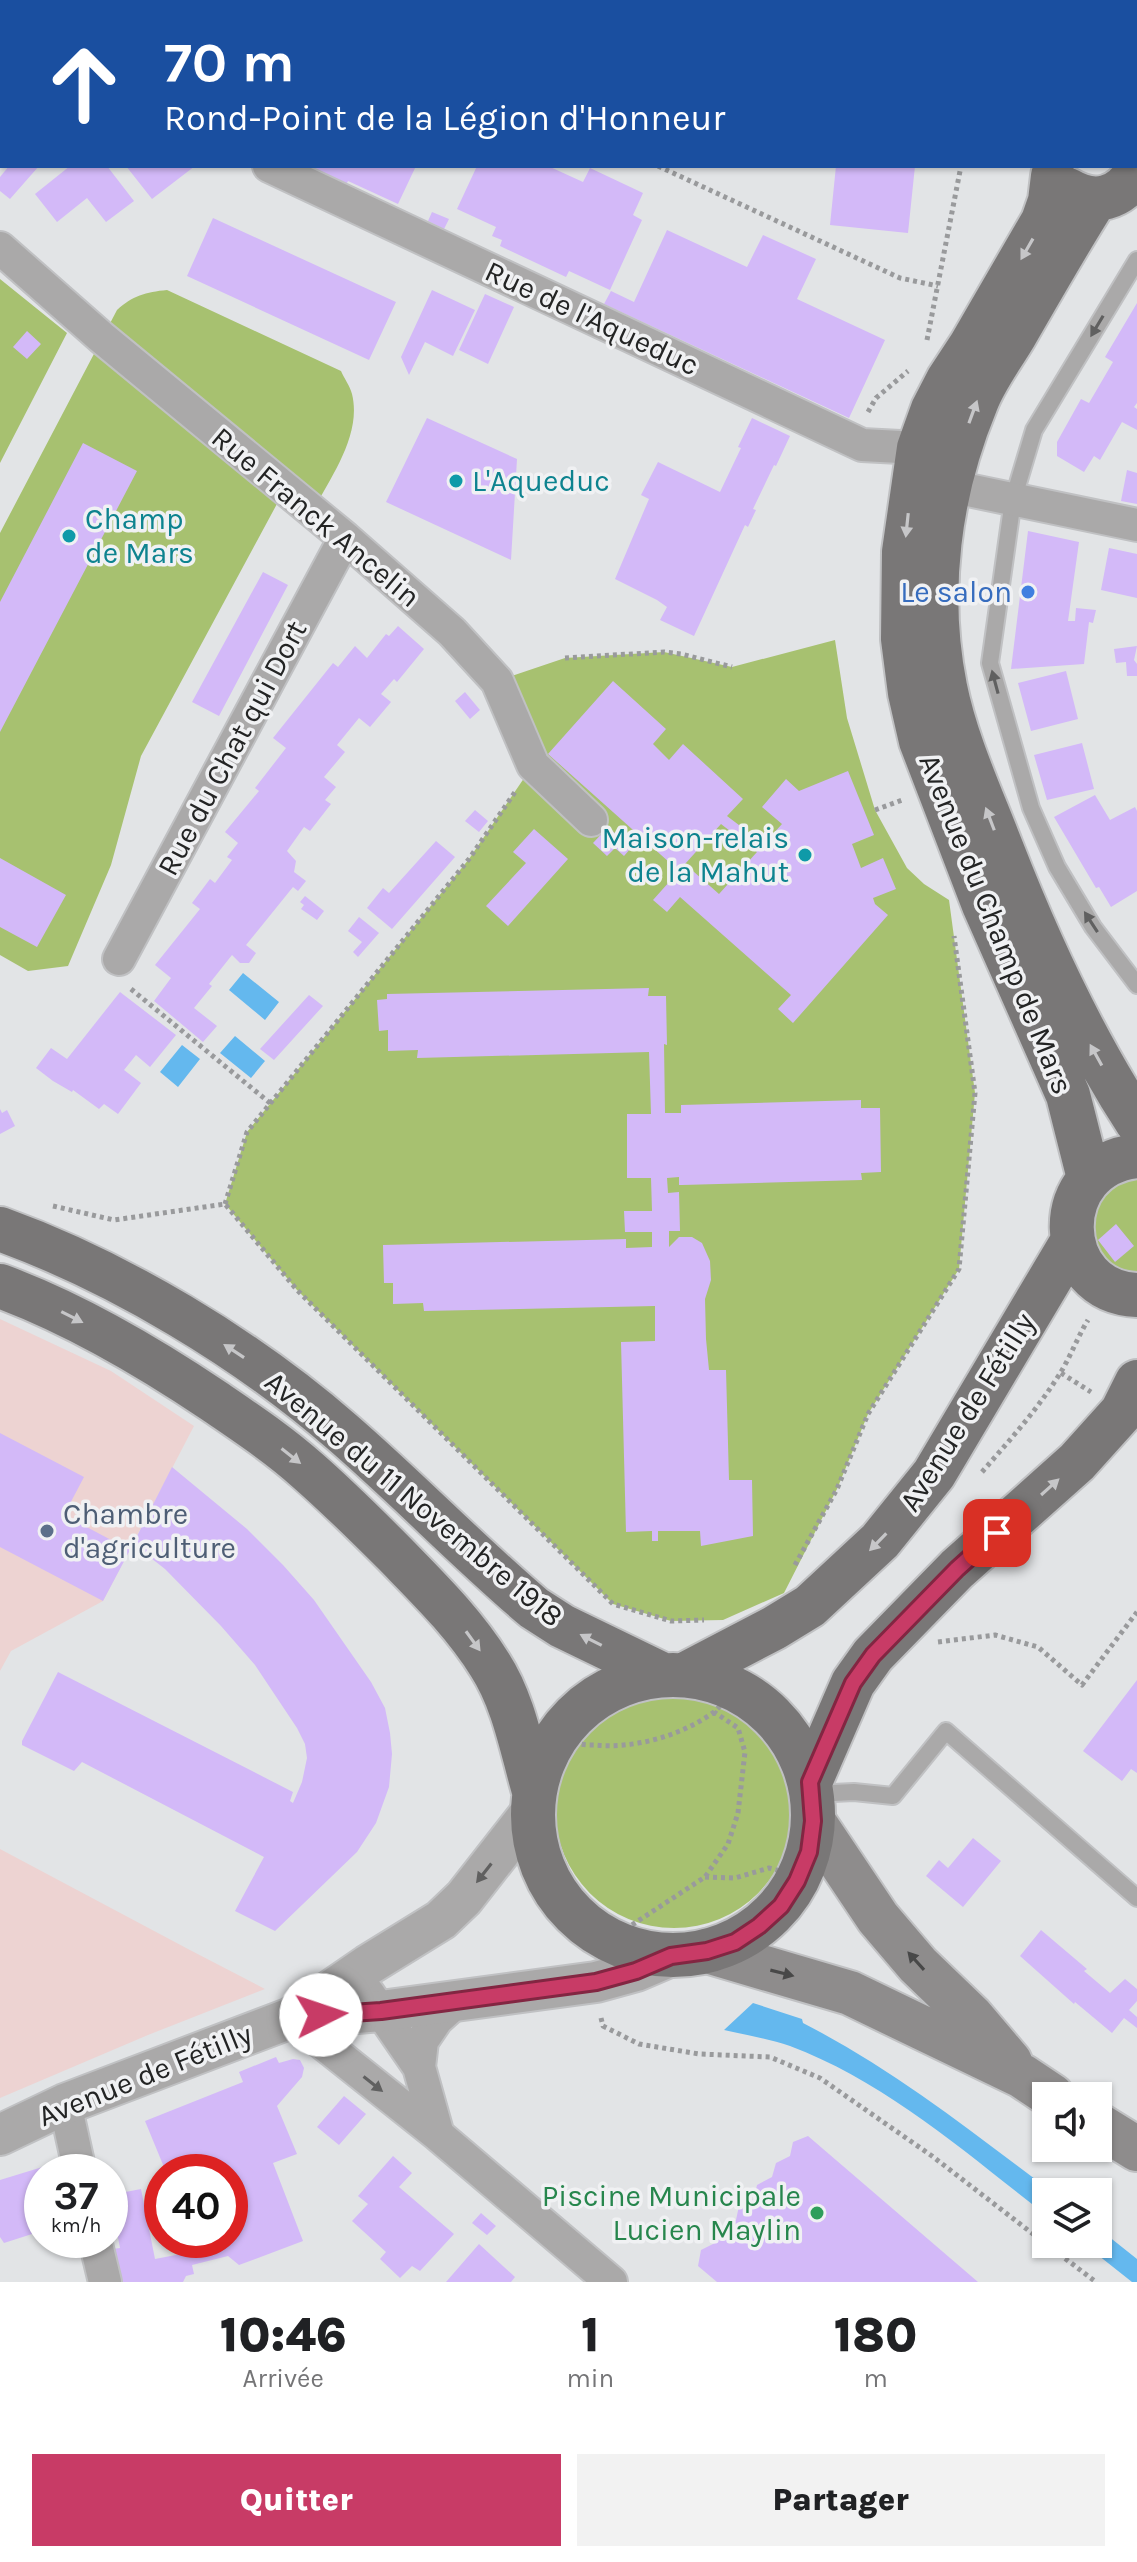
<!DOCTYPE html>
<html lang="fr">
<head>
<meta charset="utf-8">
<style>
  body { margin:0; font-family:Karla,sans-serif; background:#f2f2f2; color:#202124; height:100vh; display:flex; flex-direction:column; font-size:30px; white-space:nowrap }
  * { box-sizing:border-box; margin:0 }
  p { font-size:26px; color:#757577 }
  .icon { flex:none; width:44px; height:44px; fill:none; stroke:currentColor; stroke-width:2; stroke-linecap:round; stroke-linejoin:round }
  .map { position:relative; height:2282px; overflow:hidden }
  .side { display:flex; flex-direction:column; background:#fff; flex:1 }
  .side>* { flex:none }
  .hud { position:absolute; left:0px; top:0px; width:1138px; height:168px; box-shadow:0 2px 6px #0004; background:#1a4fa0; color:#fff; overflow:hidden }
  .fabs { position:absolute; left:1032px; top:2082px; display:grid; gap:16px }
  .fabs a { display:grid; place-items:center; width:80px; height:80px; border-radius:0px; background:#fff; box-shadow:0 2px 6px #0004; font-size:40px }
  .speed { position:absolute; left:24px; top:2154px; display:flex; gap:16px; font-size:40px; font-weight:700; text-align:center }
  .speed>* { display:grid; place-content:center; width:104px; height:104px; border-radius:50%; background:#fff; box-shadow:0 2px 6px #0004; line-height:1 }
  .speed small { font-size:20px; font-weight:400 }
  .speed .limit { border:12px solid #d22; background:#fff; color:#111 }
  .pin { position:absolute; display:grid; place-items:center; width:68px; height:68px; color:#fff; margin:-34px; border-radius:16px; box-shadow:0 4px 12px #0006 }
  .me { position:absolute; width:88px; margin:-44px; rotate:86deg; stroke-linejoin:round; filter:drop-shadow(0 0 6px #0008) }
  .turn { display:flex; align-items:center; gap:28px; height:168px; padding:0 32px; font-size:36px }
  .turn .icon { width:104px; height:104px; stroke-width:2.5 }
  .turn b { display:block; font-size:56px; line-height:68px }
  .eta { display:flex; justify-content:space-evenly; align-items:center; height:136px; text-align:center }
  .eta b { font-size:48px; font-weight:800; line-height:56px }
  .cta { display:flex; gap:16px; margin-top:auto; padding:16px 32px }
  .cta a { flex:1; height:92px; border-radius:0px; background:#c83b66; color:#fff; font-size:32px; font-weight:800; line-height:92px; text-align:center }
  .cta a+a { background:#f2f2f2; color:#202124 }
  .map>svg:first-child { display:block }
  .commercial { fill:#edd3d2 }
  .green { fill:#a7c170 }
  .water { fill:#64b8ee }
  .building { fill:#d3b9f8; fill-rule:evenodd }
  .lines { fill:none; stroke-linecap:round; stroke-linejoin:round }
  .service-casing { stroke:#c0c1c3; stroke-width:20 }
  .minor-casing { stroke:#c0c1c3; stroke-width:36 }
  .tertiary-casing { stroke:#c0c1c3; stroke-width:44 }
  .secondary-casing { stroke:#c0c1c3; stroke-width:48 }
  .primary-casing { stroke:#c0c1c3; stroke-width:48 }
  .path { stroke:#999a9c; stroke-width:5; stroke-dasharray:4 4; stroke-linecap:butt }
  .service { stroke:#aaa9a9; stroke-width:16 }
  .minor { stroke:#aaa9a9; stroke-width:32 }
  .tertiary { stroke:#aaa9a9; stroke-width:40 }
  .secondary { stroke:#8e8c8c; stroke-width:44 }
  .primary { stroke:#797777; stroke-width:44 }
  .oneway { fill:#c6c6c8 }
  .oneway2 { fill:#606060 }
  .oneway3 { fill:#484848 }
  .route-casing { stroke:#822642; stroke-width:20 }
  .route { stroke:#c83b66; stroke-width:14 }
  .culture-dot { fill:#0f9aa8; stroke:#f0f1f3; stroke-width:3 }
  .shop-dot { fill:#3f7fe0; stroke:#f0f1f3; stroke-width:3 }
  .service-dot { fill:#5c6f8a; stroke:#f0f1f3; stroke-width:3 }
  .leisure-dot { fill:#2e9e5b; stroke:#f0f1f3; stroke-width:3 }
  .labels { text-anchor:middle; stroke-width:7; stroke-linejoin:round; paint-order:stroke }
  .street-label { font-size:30px; fill:#232424; stroke:#f0f1f3 }
  .culture-label { font-size:30px; fill:#0d838f; stroke:#f0f1f3; text-anchor:start }
  .shop-label { font-size:30px; fill:#366cbe; stroke:#f0f1f3; text-anchor:end }
  .service-label { font-size:30px; fill:#4e5e75; stroke:#f0f1f3; text-anchor:start }
  .leisure-label { font-size:30px; fill:#27864d; stroke:#f0f1f3; text-anchor:end }
</style>
</head>
<body>
<div class="map">
<svg width="1137" height="2282" viewBox="0 0 1137 2282">
  <rect width="100%" height="100%" fill="#e2e4e6"/>
  <path class="commercial" d="M0,1319L111,1371L194,1426L103,1601L11,1651L0,1671Z
    M0,1849L188,1949L265,1989L148,2035L0,2098Z"/>
  <path class="green" d="M0,279L67,333L0,463Z
    M167,290L341,371C344,378 350,386 352,394C362,435 331,476 313,511L285,489L141,756L111,865L68,966L28,971L0,955V533L117,310C132,296 146,292 167,290Z
    M835,640L847,718L875,810L907,868L924,884L949,900L975,1093L959,1269L868,1414L837,1489L784,1593L723,1620L671,1621L613,1604L297,1290L225,1204L247,1132L469,859L533,765L497,681L565,658L664,652L732,667Z
    M1137,1178V1277L1114,1272L1089,1239C1099,1200 1092,1187 1137,1178Z
    M555 1809a119 119 0 1 1 238 0a119 119 0 1 1-238 0Z"/>
  <path class="water" d="M243,973L279,1002L265,1020L229,990Z
    M235,1036L265,1061L251,1078L220,1053Z
    M182,1045L200,1059L178,1087L160,1072Z
    M753,2003L802,2019L803,2023C893,2069 971,2131 1052,2192H1046V2215C966,2153 886,2082 790,2046C769,2039 746,2035 724,2030Z
    M1098,2228L1137,2259V2282H1132L1084,2244H1098Z"/>
  <path class="building" d="M9,166H39L10,199L0,191V177Z
    M70,166H107L134,201L106,222L87,198L57,222L35,194Z
    M126,166H195L152,199Z
    M307,166H416L398,204L348,181L346,185Z
    M477,166H548L583,182L590,168L643,193L633,215L642,220L610,290L569,271L566,277L500,246L502,240L492,236L496,227L457,209Z
    M836,166H915L908,233L830,225Z
    M432,212L449,219L444,229L428,221Z
    M213,218L396,302L369,360L187,276Z
    M667,230L747,267L763,235L816,259L797,299L885,340L849,418L604,304L611,291L634,302Z
    M432,290L475,310L453,356L425,342L409,375L401,357Z
    M485,294L514,307L488,364L459,350Z
    M1137,303V403L1134,407L1137,409V430L1122,422L1100,460L1094,456L1084,472L1057,456V442L1081,399L1089,403L1113,362L1105,357Z
    M27,331L41,344L27,359L13,347Z
    M427,418L517,459L511,560L386,502Z
    M752,418L790,436L776,466L774,465L753,509L756,510L748,527L745,525L694,636L660,620L667,607L657,600L615,579L649,499L641,495L658,462L720,492L741,448L738,447Z
    M83,443L137,471L0,732V602Z
    M1127,470L1137,473V504L1121,501Z
    M1028,531L1079,542L1068,621H1075L1076,608L1096,610L1093,623L1089,622L1084,664L1011,669Z
    M1109,548L1137,554V598L1101,590Z
    M263,572L288,585L219,716L192,702Z
    M398,626L424,649L397,682L394,679L381,694L391,702L370,727L359,718L337,745L345,752L324,777L336,787L325,800L331,804L310,831L304,827L287,851L296,861L294,872L306,881L298,891L293,887L246,945L256,953L249,963H240L232,955L209,984L212,986L194,1008L217,1026L203,1042L154,1001L171,978L155,965L200,909L192,903L210,879L215,883L232,860L227,857L238,843L225,832L259,791L255,788L286,748L273,738L333,663L338,667L355,646L367,658L386,634L389,636Z
    M1137,646L1134,660L1137,664V676H1127L1126,662L1116,663L1114,649Z
    M1066,671L1078,719L1031,731L1018,683Z
    M613,681L666,729L653,744L669,760L683,744L743,799L727,816L764,844L782,824L762,807L786,779L799,791L848,771L874,835L852,844L861,868L883,858L896,889L873,898L875,904L888,915L793,1023L778,1009L791,995L680,897L667,912L653,900L679,871L548,754ZM721,824L757,852L719,894L685,864Z
    M465,692L480,710L470,719L455,701Z
    M1082,743L1094,789L1047,800L1034,755Z
    M1095,795L1110,820L1135,807L1137,811V891L1111,907L1099,887L1096,888L1054,817Z
    M475,810L488,821L479,832L465,821Z
    M608,827L631,848L624,856L615,848L607,856L593,843Z
    M534,829L568,859L508,926L486,906L526,863L513,852Z
    M436,841L455,857L392,929L367,908L383,888L389,893Z
    M0,858L66,895L37,947L0,927Z
    M305,896L324,911L317,920L301,909L304,905L300,902Z
    M359,917L379,933L358,957L353,952L362,942L348,931Z
    M649,988L648,996H666L667,1045L664,1044L665,1113H681V1105L861,1100V1108H880L881,1172L861,1173L862,1180L682,1185H679V1177L667,1178L668,1193L679,1192L680,1231H669V1247L679,1237H692L702,1243L710,1261L711,1280L705,1299L706,1339L709,1370H726L729,1480H752L753,1536L701,1546L700,1531H658V1541H652V1531L626,1532L621,1342L655,1341V1306L424,1311L423,1303L393,1304V1283H384L383,1245L626,1239V1248L652,1247V1232H625L624,1211H652L651,1178H627V1114H651L649,1052L417,1058L418,1050L388,1051V1030L379,1031L377,1000L387,999V994Z
    M120,992L176,1035L150,1067L136,1055L124,1070L141,1083L118,1114L104,1104L99,1109L73,1090L72,1092L53,1081L36,1068L51,1048L67,1059Z
    M309,995L323,1006L274,1060L260,1049Z
    M0,1109L2,1113L7,1110L15,1126L0,1134Z
    M1116,1224L1134,1246L1115,1262L1098,1240Z
    M0,1433L84,1477L64,1515L130,1550L103,1601L0,1547Z
    M172,1467L247,1529L283,1565L314,1600L371,1682L385,1708L390,1733L392,1754L389,1787L376,1823L357,1852L275,1931L235,1911L264,1857L82,1762L74,1771L22,1745V1741L58,1672L293,1792L290,1801L293,1803L302,1782L307,1758L305,1744L297,1728L255,1665L221,1626L165,1569L133,1544Z
    M1137,1680V1773L1131,1769L1122,1781L1083,1751Z
    M973,1838L1001,1861L963,1907L926,1876L939,1860L948,1868Z
    M1041,1930L1087,1969L1084,1971L1110,1993L1125,1979L1137,1989V2001L1129,2010L1137,2017V2028L1124,2018L1112,2033L1075,2002L1074,2004L1020,1956Z
    M276,2057L279,2063L293,2059L300,2060L304,2068L302,2077L277,2106L297,2154L273,2163L303,2241L239,2265L228,2256L192,2265L194,2274L186,2276L183,2282H120L112,2249L120,2248L110,2195L141,2189L155,2259L181,2254L178,2240H230V2172H166L145,2121L243,2082L239,2072Z
    M344,2096L366,2114L339,2145L317,2127Z
    M808,2136L978,2282H717L698,2266L701,2250L717,2242L720,2227L736,2220L739,2206L754,2199L757,2185L772,2177L776,2163L790,2156L793,2142Z
    M393,2156L412,2173L399,2187L454,2234L420,2271L412,2266L400,2278L380,2259L386,2252L352,2221L368,2204L358,2196Z
    M62,2161L65,2172H42V2223L31,2227L32,2234L4,2243L0,2237V2180Z
    M481,2213L496,2226L487,2235L472,2223Z
    M479,2244L515,2277L511,2282H446Z"/>
  <g class="lines">
    <defs>
      <path id="service" d="M1137,260L1034,430L1013,500L990,663L1031,808L1057,867L1093,927L1137,985
        M812,1794L854,1792L893,1796L946,1731L1137,1898"/>
      <path id="minor" d="M25,0L28,2
        M269,166L862,445L919,448
        M0,248L101,337L345,538L452,632L497,681L533,765L591,820
        M949,486L1137,525
        M119,959L345,538
        M368,1993L419,2067L438,2135
        M291,2018L438,2135L611,2282
        M419,2067L422,2041L437,2019L457,2001
        M65,2104L80,2172
        M95,2240L105,2282"/>
      <path id="tertiary" d="M295,2018L381,2011L596,1982L636,1971L671,1956
        M0,2135L65,2104L291,2018L368,1965L441,1920L464,1898L532,1811"/>
      <path id="secondary" d="M877,0L881,2
        M957,0L960,2
        M813,1821L878,1918L918,1965L971,2016L1010,2062
        M707,1951L850,1993L1022,2076L1052,2096
        M1098,2125L1137,2149"/>
      <path id="primary" d="M1120,2L1121,0
        M1053,176L1050,201L1043,221L971,345L948,380L933,409L919,448L904,552L903,639L910,693L921,741L984,905L1068,1095L1089,1178
        M1068,190C1095,206 1120,199 1137,172
        M1095,200C1067,244 1041,290 1015,335C1002,357 985,379 976,403C939,492 926,592 945,687C956,742 981,795 1001,847C1038,942 1081,1036 1137,1122
        M1137,1156C1048,1165 1052,1292 1137,1295
        M0,1229C119,1272 247,1349 342,1432C408,1489 468,1552 534,1608L562,1626L661,1674
        M0,1286C76,1314 147,1356 214,1401C246,1423 278,1444 307,1470C338,1497 366,1525 395,1554C429,1589 464,1623 490,1665C514,1702 522,1750 534,1791
        M686,1674L774,1628L810,1606L880,1541L934,1474L1072,1242
        M533 1815a140 140 0 1 1 280 0a140 140 0 1 1-280 0Z
        M810,1782L853,1683L873,1655L957,1569L1077,1462L1122,1412L1137,1382"/>
    </defs>
    <use href="#service" class="service-casing"/>
    <use href="#minor" class="minor-casing"/>
    <use href="#tertiary" class="tertiary-casing"/>
    <use href="#secondary" class="secondary-casing"/>
    <use href="#primary" class="primary-casing"/>
    <path class="path" d="M1043,0V2
      M658,166L900,278L938,286
      M927,340L961,166
      M868,412L876,398L908,371
      M565,658L664,652L681,654L732,667
      M875,810L905,799
      M131,989L270,1103
      M225,1204L247,1132L469,859L515,792
      M53,1206L114,1220L225,1204L297,1290L613,1604L671,1621L704,1620
      M1061,1373L1091,1392
      M982,1472C1009,1441 1037,1410 1059,1375C1070,1358 1077,1338 1088,1320
      M795,1565L837,1489L868,1414L959,1269L975,1093L954,936
      M938,1642L995,1635L1038,1647L1082,1685L1137,1612
      M556,1726C563,1731 568,1739 575,1742C580,1745 589,1745 594,1745C634,1749 681,1736 714,1712
      M705,1877L735,1878L769,1868L784,1872L810,1889
      M612,1938L705,1877L728,1844L738,1813L745,1752L738,1728L714,1712L730,1696
      M601,2018L603,2026L639,2044L699,2054L770,2057L820,2078L932,2156L1046,2244
      M1046,2244L1096,2282"/>
    <use href="#service" class="service"/>
    <use href="#minor" class="minor"/>
    <use href="#tertiary" class="tertiary"/>
    <use href="#secondary" class="secondary"/>
    <use href="#primary" class="primary"/>
  </g>
  <defs><path id="oneway-solid" d="M-6-.8H1V-3.2L6.5 0L1 3.2V.8H-6Z" transform="scale(2)"/></defs>
  <g class="oneway">
    <use href="#oneway-solid" transform="translate(1027 249) rotate(120)"/>
    <use href="#oneway-solid" transform="translate(973 412) rotate(-70)"/>
    <use href="#oneway-solid" transform="translate(907 525) rotate(96)"/>
    <use href="#oneway-solid" transform="translate(990 819) rotate(-111)"/>
    <use href="#oneway-solid" transform="translate(1096 1055) rotate(-119)"/>
    <use href="#oneway-solid" transform="translate(72 1317) rotate(27)"/>
    <use href="#oneway-solid" transform="translate(234 1351) rotate(-147)"/>
    <use href="#oneway-solid" transform="translate(291 1456) rotate(38)"/>
    <use href="#oneway-solid" transform="translate(1050 1487) rotate(-42)"/>
    <use href="#oneway-solid" transform="translate(878 1542) rotate(134)"/>
    <use href="#oneway-solid" transform="translate(591 1640) rotate(-153)"/>
    <use href="#oneway-solid" transform="translate(473 1641) rotate(54)"/>
  </g>
  <g class="oneway2">
    <use href="#oneway-solid" transform="translate(1097 326) rotate(121)"/>
    <use href="#oneway-solid" transform="translate(995 682) rotate(-105)"/>
    <use href="#oneway-solid" transform="translate(1091 922) rotate(-123)"/>
    <use href="#oneway-solid" transform="translate(484 1873) rotate(128)"/>
    <use href="#oneway-solid" transform="translate(373 2084) rotate(38)"/>
  </g>
  <g class="oneway3">
    <use href="#oneway-solid" transform="translate(916 1961) rotate(-132)"/>
    <use href="#oneway-solid" transform="translate(782 1973) rotate(14)"/>
  </g>
  <g class="lines">
    <defs>
      <path id="route" d="M321,2015L381,2011L596,1982L636,1971L671,1956L707,1951L735,1942L759,1926L781,1906L797,1881L809,1852L813,1821L810,1782L853,1683L873,1655L957,1569L997,1533"/>
    </defs>
    <use href="#route" class="route-casing"/>
    <use href="#route" class="route"/>
  </g>
  <g class="culture-dot">
    <circle cx="456" cy="481" r="8"/>
    <circle cx="69" cy="536" r="8"/>
    <circle cx="805" cy="855" r="8"/>
  </g>
  <circle class="shop-dot" cx="1028" cy="592" r="8"/>
  <circle class="service-dot" cx="47" cy="1531" r="8"/>
  <circle class="leisure-dot" cx="817" cy="2213" r="8"/>
  <g class="labels">
    <g class="street-label">
      <text transform="translate(592 318) rotate(25)" y="10">Rue de l'Aqueduc</text>
      <text transform="translate(316 517) rotate(40)" y="10">Rue Franck Ancelin</text>
      <text transform="translate(232 748) rotate(-62)" y="10">Rue du Chat qui Dort</text>
      <text transform="translate(996 924) rotate(68)" y="10">Avenue du Champ de Mars</text>
      <text transform="translate(967 1412) rotate(-58)" y="10">Avenue de Fétilly</text>
      <text transform="translate(414 1499) rotate(40)" y="10">Avenue du 11 Novembre 1918</text>
      <text transform="translate(145 2075) rotate(-22)" y="10">Avenue de Fétilly</text>
    </g>
    <g class="culture-label">
      <text x="472" y="491">L'Aqueduc</text>
      <text x="85" y="529">Champ<tspan x="85" dy="34">de Mars</tspan></text>
      <text x="789" y="848" text-anchor="end">Maison-relais<tspan x="789" dy="34">de la Mahut</tspan></text>
    </g>
    <g class="shop-label">
      <text x="1012" y="602">Le salon</text>
    </g>
    <g class="service-label">
      <text x="63" y="1524">Chambre<tspan x="63" dy="34">d'agriculture</tspan></text>
    </g>
    <g class="leisure-label">
      <text x="801" y="2206">Piscine Municipale<tspan x="801" dy="34">Lucien Maylin</tspan></text>
    </g>
  </g>
</svg>
<div class="fabs">
<a><svg class="icon" aria-label="sound" viewBox="0 0 24 24"><path d="M4 9h4l5-4v14l-5-4H4zM17 9q2 3 0 6"/></svg></a>
<a><svg class="icon" aria-label="layers" viewBox="0 0 24 24"><path d="M12 4l9 5-9 5-9-5zM3 14l9 5 9-5"/></svg></a>
</div>
<div class="speed"><div>37<small>km/h</small></div><div class="limit">40</div></div>
<div class="pin" style="left:997px;top:1533px;background:#d93025"><svg class="icon" aria-label="arrive" viewBox="0 0 24 24"><path d="M6 21V4h12l-3 4 3 4H6"/></svg></div>
<svg class="me" style="left:321px;top:2015px" viewBox="-20 -20 40 40"><circle r="19" fill="#fff"/><path d="M0-13L10 11 0 6-10 11z" fill="#c83b66"/></svg>
<div class="hud">
<div class="turn"><svg class="icon" aria-label="ahead" viewBox="0 0 24 24"><path d="M12 20V5M6 11l6-6 6 6"/></svg><div><b>70 m</b>Rond-Point de la Légion d'Honneur</div></div>
</div>
</div>
<section class="side">
<div class="eta">
<div><b>10:46</b><p>Arrivée</p></div>
<div><b>1</b><p>min</p></div>
<div><b>180</b><p>m</p></div>
</div>
<div class="cta"><a>Quitter</a><a>Partager</a></div>
</section>
</body>
</html>
